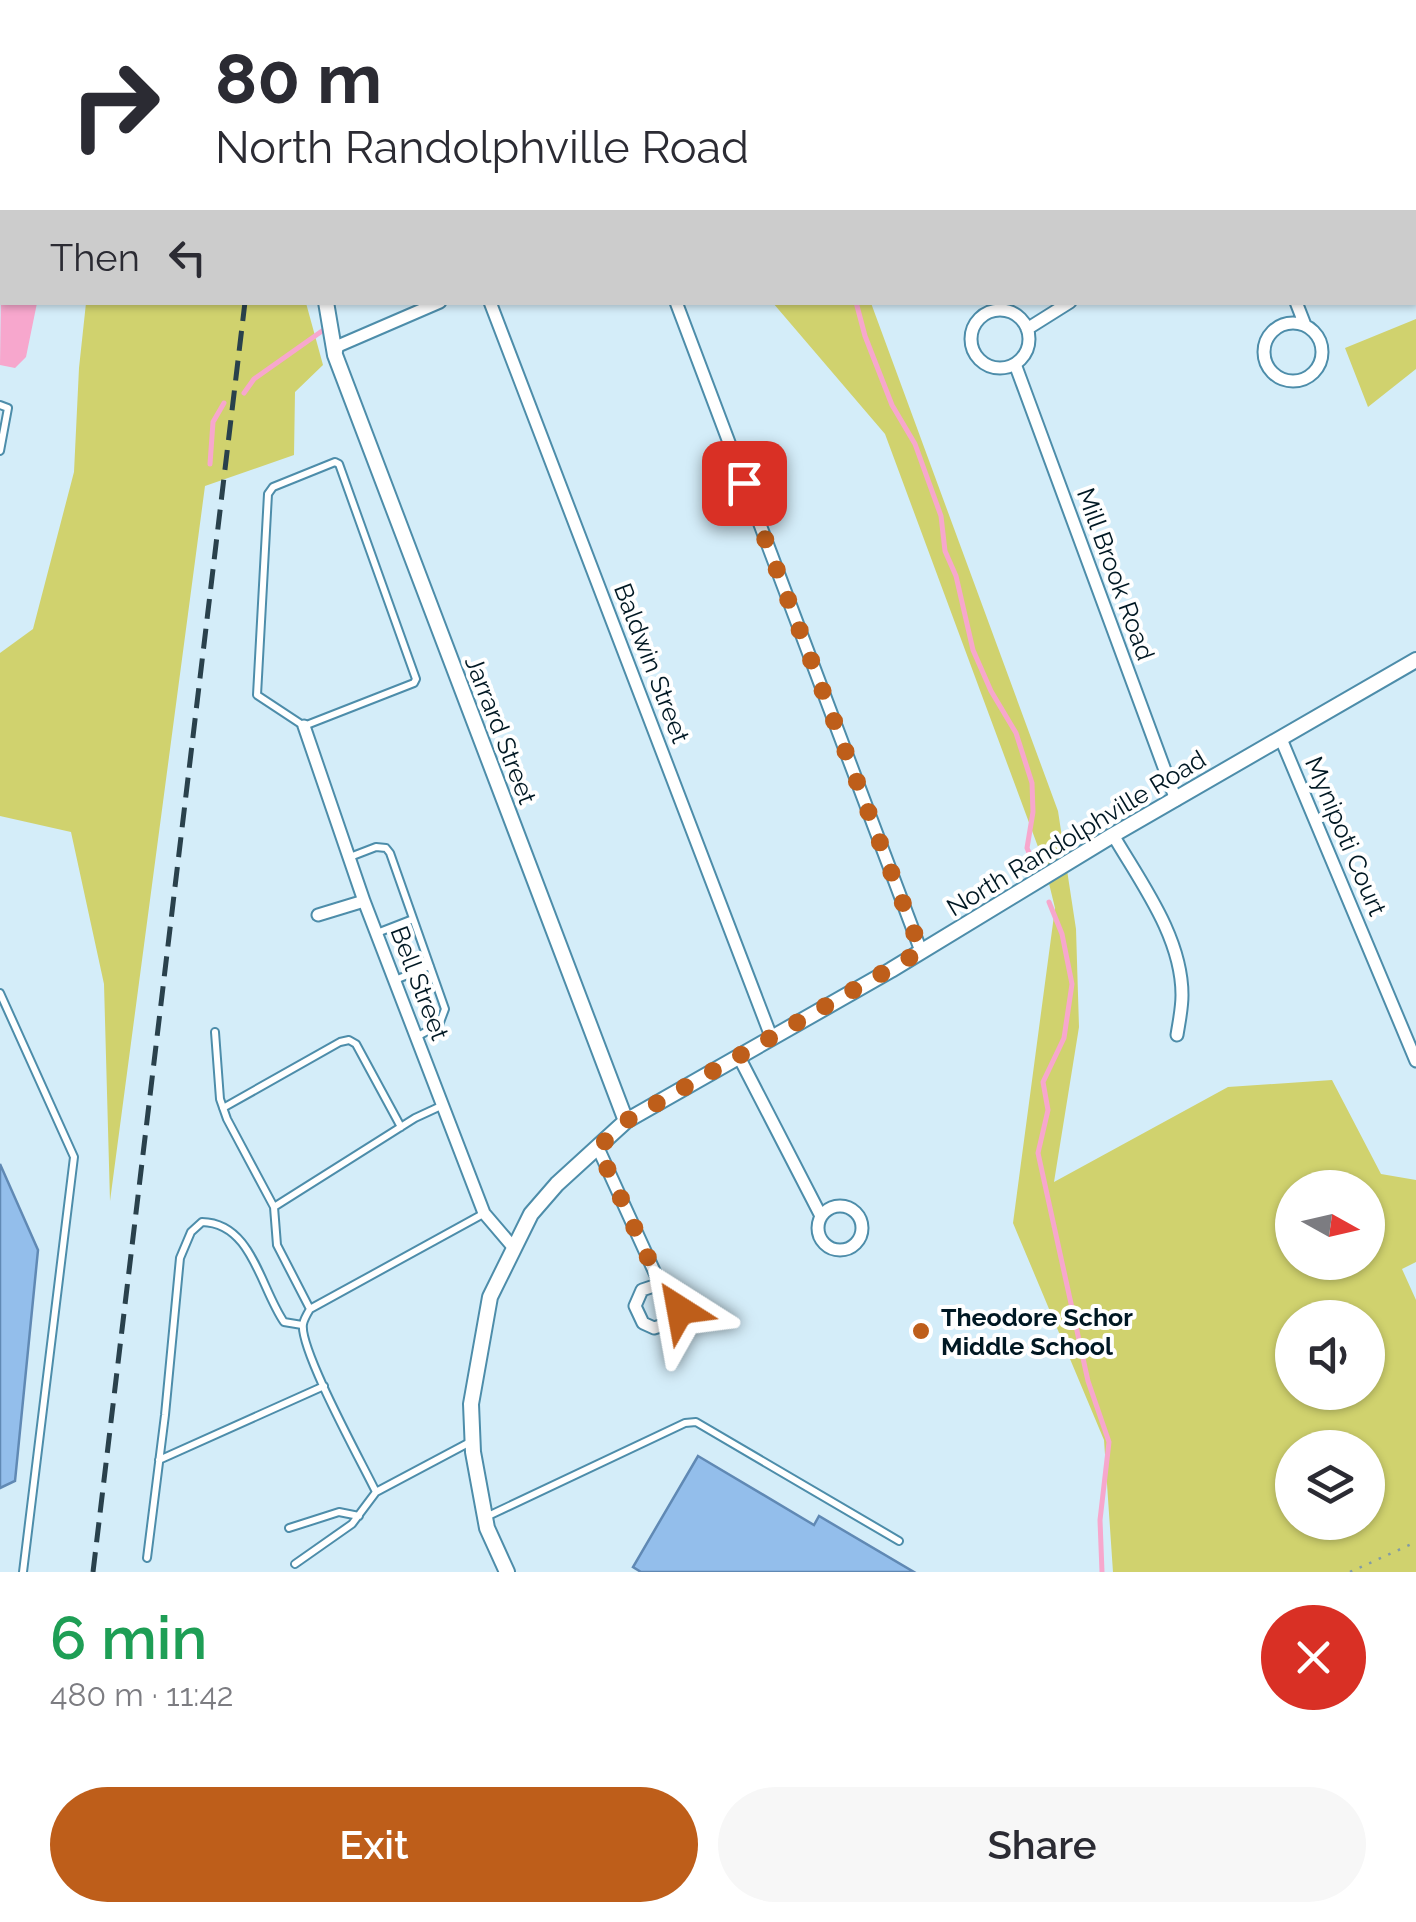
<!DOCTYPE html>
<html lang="en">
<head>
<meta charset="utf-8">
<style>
  body { margin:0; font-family:Raleway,sans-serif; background:#f7f7f7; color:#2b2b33; height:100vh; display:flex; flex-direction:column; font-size:38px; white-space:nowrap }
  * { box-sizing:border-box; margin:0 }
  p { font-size:32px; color:#7c7c81 }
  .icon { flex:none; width:55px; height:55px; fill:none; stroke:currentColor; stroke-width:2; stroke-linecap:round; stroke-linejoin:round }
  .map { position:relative; height:1572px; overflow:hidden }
  .details { display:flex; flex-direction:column; background:#fff; flex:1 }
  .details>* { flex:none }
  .banner { position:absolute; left:0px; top:0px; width:1418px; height:305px; box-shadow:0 2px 8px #0004; background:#fff; color:#2b2b33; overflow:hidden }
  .needle { width:65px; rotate:98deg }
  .buttons { position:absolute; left:1275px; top:1170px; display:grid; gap:20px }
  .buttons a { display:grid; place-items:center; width:110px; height:110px; border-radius:50%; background:#fff; box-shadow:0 2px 8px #0004; font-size:50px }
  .pin { position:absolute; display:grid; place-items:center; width:85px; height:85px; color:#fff; margin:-42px; border-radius:20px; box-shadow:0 5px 15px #0006 }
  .me { position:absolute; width:110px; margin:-55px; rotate:326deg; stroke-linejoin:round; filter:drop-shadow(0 0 8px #0008) }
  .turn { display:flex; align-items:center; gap:35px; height:210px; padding:0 50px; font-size:45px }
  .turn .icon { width:130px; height:130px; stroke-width:2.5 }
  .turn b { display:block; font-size:70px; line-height:85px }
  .then { display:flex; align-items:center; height:95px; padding:0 50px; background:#0003; gap:20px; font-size:38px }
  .round { display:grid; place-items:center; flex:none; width:105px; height:105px; border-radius:52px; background:#f7f7f7 }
  .head { display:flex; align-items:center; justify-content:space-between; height:170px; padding:0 50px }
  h1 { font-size:60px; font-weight:600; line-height:75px; color:#1e9e55 }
  .button { display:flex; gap:20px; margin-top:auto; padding:20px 50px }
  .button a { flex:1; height:115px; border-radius:60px; background:#be5e1a; color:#fff; font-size:40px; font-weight:600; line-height:115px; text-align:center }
  .button a+a { background:#f7f7f7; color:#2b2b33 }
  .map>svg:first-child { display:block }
  .green { fill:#d0d26e; fill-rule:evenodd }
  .water { fill:#f7a7cd }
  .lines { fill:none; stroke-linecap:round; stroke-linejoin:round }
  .stream { stroke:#f7a7cd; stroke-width:5 }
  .building { fill:#93beeb; stroke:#6089b4; stroke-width:2.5 }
  .service-casing { stroke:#4d8daa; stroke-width:10 }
  .minor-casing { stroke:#4d8daa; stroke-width:15 }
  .tertiary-casing { stroke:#4d8daa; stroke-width:18 }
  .path { stroke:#829ba6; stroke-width:2.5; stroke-dasharray:2.5 8; stroke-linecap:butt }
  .service { stroke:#fff; stroke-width:6 }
  .minor { stroke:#fff; stroke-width:11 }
  .tertiary { stroke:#fff; stroke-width:14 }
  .rail { stroke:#29414c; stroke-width:5; stroke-dasharray:20 10; stroke-linecap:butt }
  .route { stroke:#be5e1a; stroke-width:18; stroke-dasharray:0 32.4 }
  .poi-dot { fill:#be5e1a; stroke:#fff; stroke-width:4 }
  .labels { text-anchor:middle; stroke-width:8; stroke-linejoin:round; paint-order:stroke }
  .street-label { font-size:25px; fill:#001823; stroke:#fff }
  .poi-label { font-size:25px; font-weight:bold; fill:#001823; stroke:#fff; text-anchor:start }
</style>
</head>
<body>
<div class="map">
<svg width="1416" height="1572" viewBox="0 0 1416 1572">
  <rect width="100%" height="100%" fill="#d4edf9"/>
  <path class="green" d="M168,0H324L165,2Z
    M1315,0H1416V222L1415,2Z
    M86,303H306L323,365L295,392L294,455L205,486L110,1201L104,984L71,832L0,816V653L33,629L74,472L79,368Z
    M773,303H871L1058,811L1076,929L1079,1027L1054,1182L1228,1087L1332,1080L1381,1174L1416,1180V1262L1402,1269L1416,1300V1572H1113L1104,1440L1013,1223L1055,908L1044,863L885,434ZM1292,1188H1368V1262H1292ZM1292,1318H1368V1392H1292ZM1292,1448H1368V1522H1292Z
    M1416,319V369L1368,407L1345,348Z"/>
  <path class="water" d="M2,218V302L37,303L26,357L15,368L0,365Z"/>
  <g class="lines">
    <path class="stream" d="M643,2L646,0
      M856,302L865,336L892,405L915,444L941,516L945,551L956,576L973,650L991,691L1016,733L1032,783L1033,812L1027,848L1033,862
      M244,393L254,379L322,331
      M210,464L213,422L224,403
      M1049,902L1062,934L1072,984L1064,1038L1043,1082L1048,1110L1038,1153L1088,1381L1109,1442L1100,1520L1102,1572"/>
  </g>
  <path class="building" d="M0,1164L38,1250L15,1481L0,1488Z
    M698,1456L814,1525L819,1516L914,1572H641L633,1567Z"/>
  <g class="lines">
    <defs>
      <path id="service" d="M0,177L2,176
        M0,405L8,408L0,451
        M335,462L339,464L416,679L414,683L304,726L257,695L268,494L273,487Z
        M350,857L376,847L386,848L390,853L445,1009L439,1025L416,1037
        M377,933L413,919
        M395,980L430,966
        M0,993L74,1157L23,1572
        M215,1032L220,1099L227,1119L274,1207L415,1118L441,1106
        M223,1108L340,1042L349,1040L356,1044L401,1127
        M274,1207L277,1245L310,1309
        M472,1441L376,1492C362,1463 299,1349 303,1324C304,1319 307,1314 310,1309L483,1214
        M159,1460L324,1386
        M486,1517L685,1423L696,1422L899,1541
        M289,1528L339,1512L359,1516
        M147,1558L165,1415L180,1258L191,1232L202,1222C252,1223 260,1287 284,1322L302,1325
        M295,1564L352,1524L376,1492"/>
      <path id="minor" d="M1182,0V2
        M741,2L748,0
        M490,302L772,1039
        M676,302L921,951
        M1296,302L1305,325
        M971 339a29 29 0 1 1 58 0a29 29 0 1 1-58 0Z
        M1264 352a29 29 0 1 1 58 0a29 29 0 1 1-58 0Z
        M1027,329L1070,302
        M335,355L338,346L440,302
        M1015,364L1176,800
        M304,726L364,901L484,1213L513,1247
        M1281,739L1416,1061
        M1113,835C1141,883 1182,937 1182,995C1182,1009 1179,1022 1177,1035
        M318,915L364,901
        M739,1057L821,1216
        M598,1148L660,1284C679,1289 684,1306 673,1322L654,1328L643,1323L635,1306L642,1290L660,1284
        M818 1228a22 22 0 1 1 44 0a22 22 0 1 1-44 0Z"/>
      <path id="tertiary" d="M334,2V0
        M326,302L335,355L626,1121
        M507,1572L487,1528L473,1452L471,1404L490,1297L531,1214L557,1184L626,1121L891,970L1113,835L1416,660"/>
    </defs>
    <use href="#service" class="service-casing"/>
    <use href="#minor" class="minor-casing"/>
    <use href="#tertiary" class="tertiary-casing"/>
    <path class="path" d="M1350,1572L1416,1542"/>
    <use href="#service" class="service"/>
    <use href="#minor" class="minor"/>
    <use href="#tertiary" class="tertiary"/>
    <path class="rail" d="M228,2L230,0
      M282,2V0
      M0,151L2,150
      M93,1572L245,302"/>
  </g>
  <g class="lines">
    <path class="route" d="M680,1310L676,1294L660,1284L598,1148L626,1121L921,951L744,483"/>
  </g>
  <circle class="poi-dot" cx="921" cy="1331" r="10"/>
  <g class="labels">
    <g class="street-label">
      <text transform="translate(1116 574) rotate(70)" y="9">Mill Brook Road</text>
      <text transform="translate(652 663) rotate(69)" y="9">Baldwin Street</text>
      <text transform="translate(501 730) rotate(69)" y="9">Jarrard Street</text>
      <text transform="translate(1076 833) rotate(-31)" y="9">North Randolphville Road</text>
      <text transform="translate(1346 836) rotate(67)" y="9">Mynipoti Court</text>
      <text transform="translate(420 983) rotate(69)" y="9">Bell Street</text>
    </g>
    <g class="poi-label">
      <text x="941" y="1326">Theodore Schor<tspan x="941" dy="29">Middle School</tspan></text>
    </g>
  </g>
</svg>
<div class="buttons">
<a><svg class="needle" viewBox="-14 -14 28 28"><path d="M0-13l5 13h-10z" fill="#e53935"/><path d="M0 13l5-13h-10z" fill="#7c7c81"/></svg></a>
<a><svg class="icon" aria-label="sound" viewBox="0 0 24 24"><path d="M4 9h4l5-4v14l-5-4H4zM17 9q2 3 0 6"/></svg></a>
<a><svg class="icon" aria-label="layers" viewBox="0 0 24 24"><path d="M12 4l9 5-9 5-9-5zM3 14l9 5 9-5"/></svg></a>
</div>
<div class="pin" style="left:744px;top:483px;background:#d93025"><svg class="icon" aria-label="arrive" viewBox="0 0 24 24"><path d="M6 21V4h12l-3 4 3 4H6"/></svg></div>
<svg class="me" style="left:680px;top:1310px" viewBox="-20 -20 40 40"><path d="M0-17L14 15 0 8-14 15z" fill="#be5e1a" stroke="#fff" stroke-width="4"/></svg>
<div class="banner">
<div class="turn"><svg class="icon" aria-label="right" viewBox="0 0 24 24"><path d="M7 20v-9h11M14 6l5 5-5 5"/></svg><div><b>80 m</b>North Randolphville Road</div></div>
<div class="then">Then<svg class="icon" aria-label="left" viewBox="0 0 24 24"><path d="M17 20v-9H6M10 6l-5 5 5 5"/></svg></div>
</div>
</div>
<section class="details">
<div class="head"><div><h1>6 min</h1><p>480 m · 11:42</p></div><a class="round" style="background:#d93025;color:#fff"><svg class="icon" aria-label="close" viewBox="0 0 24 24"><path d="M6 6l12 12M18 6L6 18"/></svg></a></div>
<div class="button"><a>Exit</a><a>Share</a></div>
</section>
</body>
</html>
